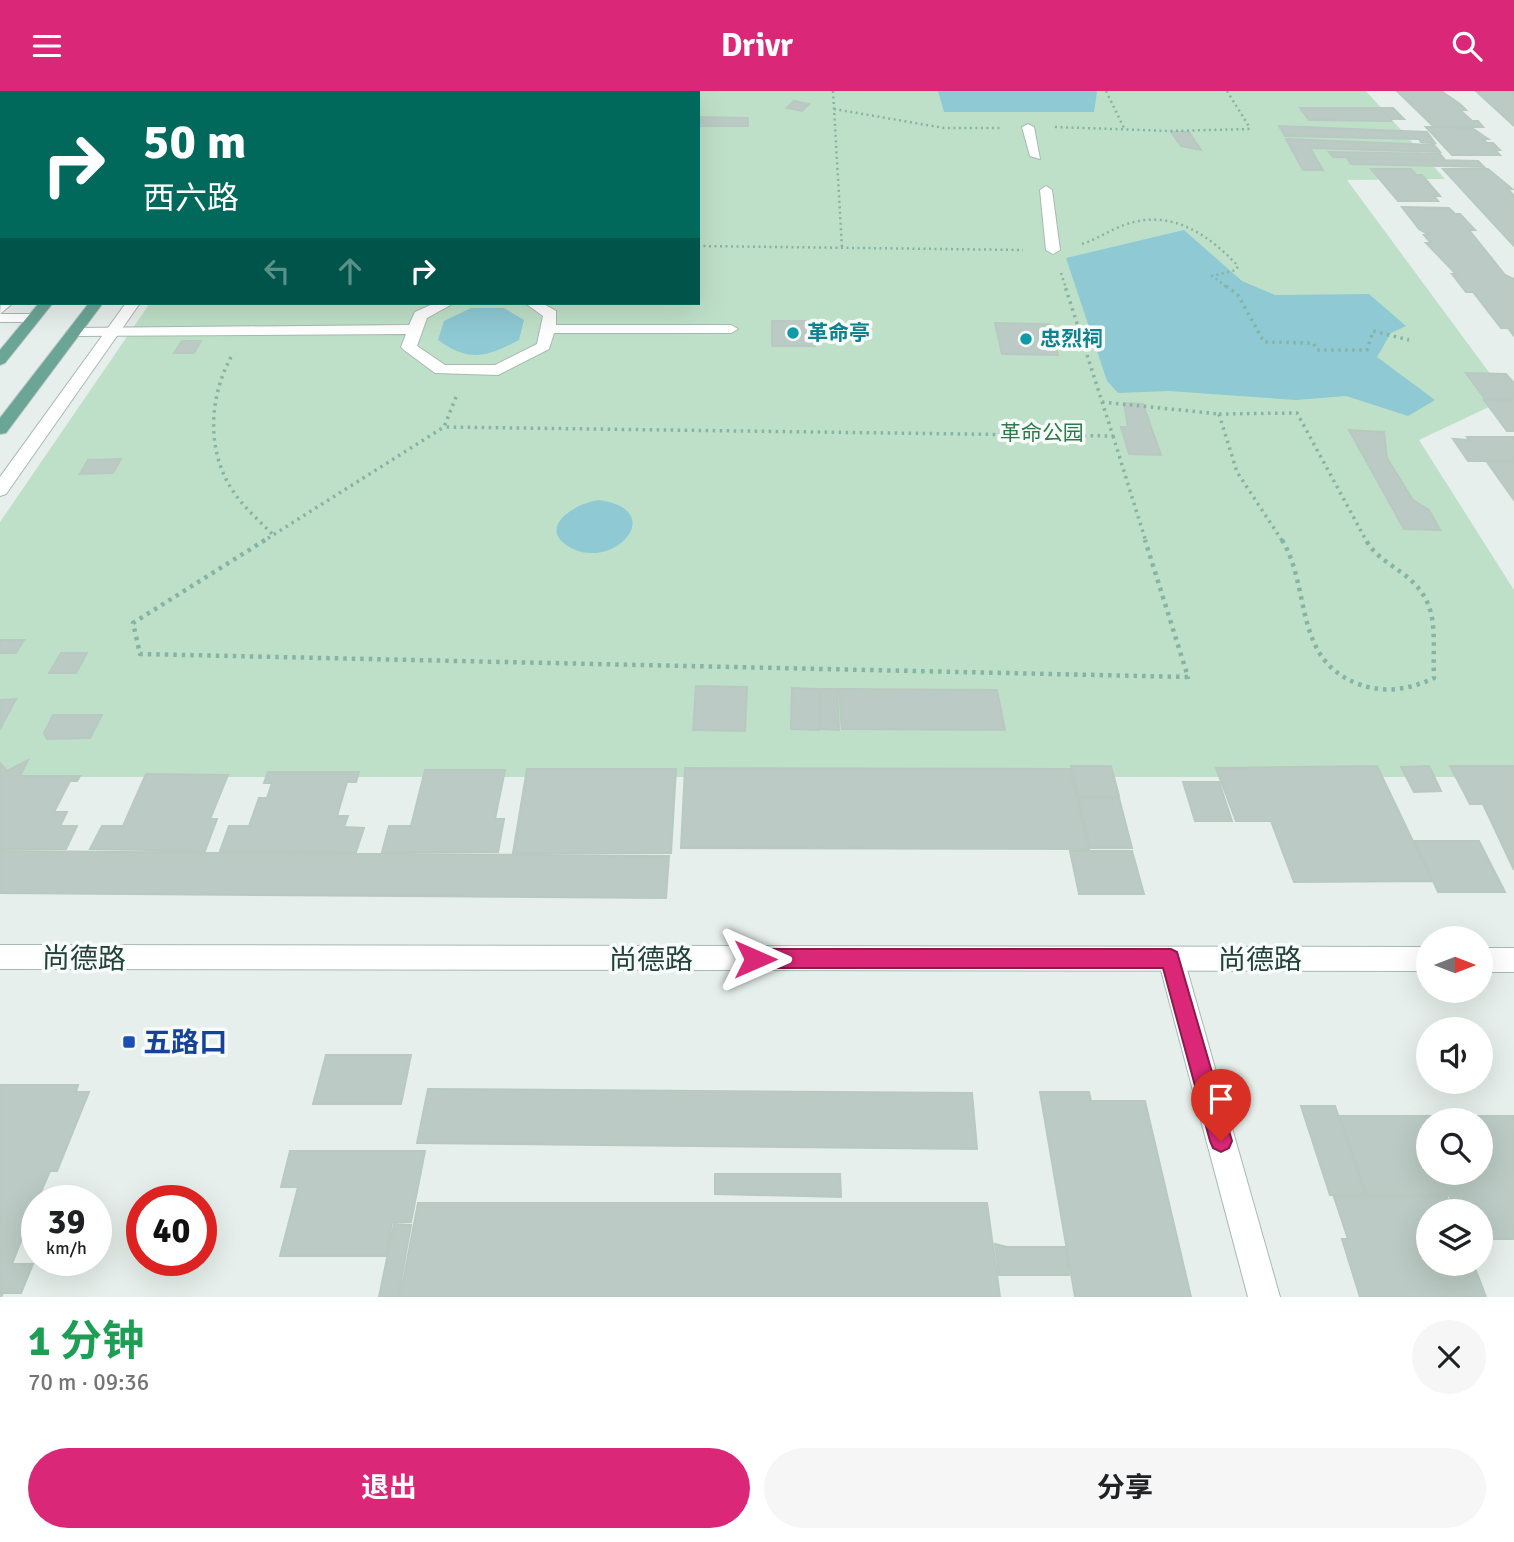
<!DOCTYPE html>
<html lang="zh">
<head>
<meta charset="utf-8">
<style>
  body { margin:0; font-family:Signika,"Noto Sans SC",sans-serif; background:#f6f6f6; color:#202124; height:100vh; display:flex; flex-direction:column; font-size:26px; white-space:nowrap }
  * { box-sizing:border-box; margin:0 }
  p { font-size:23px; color:#757577 }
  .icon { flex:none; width:38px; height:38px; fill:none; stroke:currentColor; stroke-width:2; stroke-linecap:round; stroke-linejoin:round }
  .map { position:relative; height:1206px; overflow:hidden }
  .sheet { display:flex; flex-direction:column; background:#fff; flex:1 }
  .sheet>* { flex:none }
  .guide { position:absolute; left:0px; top:0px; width:700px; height:214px; box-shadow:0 7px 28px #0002; background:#00695c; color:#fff; overflow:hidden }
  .needle { width:46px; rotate:90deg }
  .fabs { position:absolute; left:1416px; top:835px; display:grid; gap:14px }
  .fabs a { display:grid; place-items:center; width:77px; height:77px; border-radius:50%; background:#fff; box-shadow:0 7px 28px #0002; font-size:35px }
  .speed { position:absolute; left:21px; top:1094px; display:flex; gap:14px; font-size:35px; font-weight:700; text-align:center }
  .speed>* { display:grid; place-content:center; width:91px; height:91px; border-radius:50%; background:#fff; box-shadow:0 7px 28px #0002; line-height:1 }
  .speed small { font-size:18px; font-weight:400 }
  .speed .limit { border:10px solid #d22; background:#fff; color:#111 }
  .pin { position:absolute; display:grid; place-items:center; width:60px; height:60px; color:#fff; margin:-72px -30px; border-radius:50% 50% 50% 0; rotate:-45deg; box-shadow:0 0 7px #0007 }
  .pin .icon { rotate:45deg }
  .me { position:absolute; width:77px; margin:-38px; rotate:90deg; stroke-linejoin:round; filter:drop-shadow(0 0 5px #0008) }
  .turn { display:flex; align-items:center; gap:24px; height:147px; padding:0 28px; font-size:32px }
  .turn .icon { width:91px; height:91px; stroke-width:2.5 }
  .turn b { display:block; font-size:49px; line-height:60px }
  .lanes { display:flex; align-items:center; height:66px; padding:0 28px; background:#0003; justify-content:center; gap:35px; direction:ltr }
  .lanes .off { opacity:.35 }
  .round { display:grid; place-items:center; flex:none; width:74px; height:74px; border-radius:37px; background:#f6f6f6 }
  .headline { display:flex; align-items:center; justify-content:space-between; height:119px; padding:0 28px }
  h1 { font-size:42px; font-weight:700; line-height:52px; color:#1e9e55 }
  .primary-button { display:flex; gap:14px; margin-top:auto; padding:14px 28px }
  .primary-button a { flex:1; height:80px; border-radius:42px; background:#db2777; color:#fff; font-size:28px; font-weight:700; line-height:80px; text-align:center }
  .primary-button a+a { background:#f6f6f6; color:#202124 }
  header { display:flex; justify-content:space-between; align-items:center; height:91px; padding:0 28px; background:#db2777; color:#fff; font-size:32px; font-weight:700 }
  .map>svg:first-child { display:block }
  .green { fill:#bfe0c8 }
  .water { fill:#8ec9d4 }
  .building { fill:#bbcac4; stroke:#b8c9c2; stroke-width:2; fill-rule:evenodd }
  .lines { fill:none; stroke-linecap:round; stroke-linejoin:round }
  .service-casing { stroke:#a8b8b2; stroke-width:2 }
  .pedestrian-casing { stroke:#a8b8b2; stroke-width:2 }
  .minor-casing { stroke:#a8b8b2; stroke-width:2 }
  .tertiary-casing { stroke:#a8b8b2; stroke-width:2 }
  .primary-casing { stroke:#c2cac8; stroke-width:2 }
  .path-far2 { stroke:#86b3a5; stroke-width:2.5; stroke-dasharray:2 3.5; stroke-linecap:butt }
  .path-far1 { stroke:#86b3a5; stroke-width:3.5; stroke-dasharray:2.5 4.5; stroke-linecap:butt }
  .path { stroke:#86b3a5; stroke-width:4.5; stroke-dasharray:3.5 5; stroke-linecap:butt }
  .service { fill:#fff; fill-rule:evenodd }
  .pedestrian { fill:#fff; fill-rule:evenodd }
  .minor { fill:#fff; fill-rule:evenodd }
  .tertiary { fill:#fff; fill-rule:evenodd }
  .primary { fill:#6aa596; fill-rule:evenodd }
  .route { fill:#db2777; stroke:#8e194d; stroke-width:2 }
  .culture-dot { fill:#0f9aa8; stroke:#f7fbf9; stroke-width:2.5 }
  .transit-dot { fill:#1a4fb4; stroke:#f7fbf9; stroke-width:2.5 }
  .labels { text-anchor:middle; stroke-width:7; stroke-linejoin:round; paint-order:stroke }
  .far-culture-label { font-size:21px; font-weight:bold; fill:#0d838f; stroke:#f7fbf9; text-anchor:start }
  .far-park-label { font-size:21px; fill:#2d7a4b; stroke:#f7fbf9 }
  .near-street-label { font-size:28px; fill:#24423a; stroke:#f7fbf9 }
  .near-transit-label { font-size:28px; font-weight:bold; fill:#164399; stroke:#f7fbf9; text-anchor:start }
</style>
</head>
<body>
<header><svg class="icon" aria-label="menu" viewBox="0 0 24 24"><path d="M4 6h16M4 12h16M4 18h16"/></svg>Drivr<svg class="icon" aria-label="search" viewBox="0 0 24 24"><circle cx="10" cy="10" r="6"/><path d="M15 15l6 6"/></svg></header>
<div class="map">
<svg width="1514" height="1206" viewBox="0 0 1514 1206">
  <rect width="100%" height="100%" fill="#e6efeb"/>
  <path class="green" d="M295,0H1366L1445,88L1347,89L1508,307L1419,349L1514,499V686H0V431L150,212H698V2Z"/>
  <path class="water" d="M938,0H1096L1097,1L1094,21H944Z
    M1184,139L1242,190L1275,204L1369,203L1406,235L1391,242L1377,266L1435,309L1408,325L1346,305L1296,309L1169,300L1118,302L1107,290L1066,167Z
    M471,217H504L524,229L519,249C486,266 470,272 438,249L444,230Z
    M599,409C668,419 616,478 573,458C533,438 575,412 599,409Z"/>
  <path class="building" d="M1397,0H1441L1460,13L1466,19H1460L1472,30H1478L1483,36H1434Z
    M1476,0H1514V35Z
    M794,10L809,13L802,20L787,17Z
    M1300,17H1380L1391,30L1309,29Z
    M1380,17H1393L1404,28H1390Z
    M698,26L748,27V35H698Z
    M1279,35L1427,41L1435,52L1421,51L1419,48L1285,45Z
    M1426,36L1472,37L1488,48H1483L1487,52H1493L1500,59H1495L1500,64H1452Z
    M1171,41H1189L1201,59L1181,55Z
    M1286,48L1434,54L1440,61L1310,57L1323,79H1303Z
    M1329,61L1440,63L1445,69L1333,66Z
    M1347,67L1478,70L1484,76L1351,73Z
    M1371,78H1411L1416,84H1422L1440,105H1434L1438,110H1398Z
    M1443,78H1488L1512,98H1508L1514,105V155Z
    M1402,116L1449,117L1455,123H1460L1475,139H1469L1505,184L1514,188V245L1508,237H1501L1473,201H1466L1452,183H1456L1426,152H1431L1424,144H1429L1419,138Z
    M772,230H813L815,255H772Z
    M995,232L1049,233L1058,264L1002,263Z
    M182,250H201L194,262H174Z
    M1466,282L1506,283L1514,292V308H1485Z
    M1484,309H1514V340H1507Z
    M1124,312L1143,313L1161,364L1129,363L1121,336H1128Z
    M1349,339L1384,341L1387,367L1413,409L1429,419L1440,439L1404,438Z
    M1467,346H1514V370H1468L1453,348L1469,349Z
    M121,368L113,382L80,383L88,369Z
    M1487,371H1514V409Z
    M0,549H24L16,562H0Z
    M61,562H87L76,582H49Z
    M696,595L747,596L745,640L693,639Z
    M792,597L819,598V639L791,638Z
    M820,598H837L839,639L821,638Z
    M839,598L997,599L1005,639L842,638Z
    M16,608L0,638V609Z
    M53,624H102L90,647L47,648L44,642Z
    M28,669L20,685H80L77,690H70L54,721H67L60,735H77L66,758H0V672L7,680Z
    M1071,675H1111L1119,705H1078Z
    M1377,675L1432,790L1294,791L1271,730H1236L1216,677Z
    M1429,675L1441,700L1414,701L1401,676Z
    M1450,675H1514V779L1483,713H1470Z
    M685,677L1070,678L1089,758L681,757Z
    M527,678H676L671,762H513Z
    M425,679H505L495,728H504L498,761H382L389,735H411Z
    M268,681H359L356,691H347L337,725H348L344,736L364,737L356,761L220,760L229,735H249L259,707H267L272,692H264Z
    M146,683L228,684L210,728H217L205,760L90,758L102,735H123Z
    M1183,691H1219L1232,730H1195Z
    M1079,707H1119L1132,757H1090Z
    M1415,750H1479L1505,801H1438Z
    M0,760L669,765L666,807L0,802Z
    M1070,760H1132L1144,803H1079Z
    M326,964H411L401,1013H313Z
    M0,994H78L76,1001H89L57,1080H50L37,1110L12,1173H33L21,1202H3L1,1206Z
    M428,998L972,1002L977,1058L417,1052Z
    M1040,1001H1089L1091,1010H1145L1191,1206H1075Z
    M1301,1015H1335L1365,1104H1330Z
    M1340,1025H1514V1148H1480V1120H1455L1449,1104H1367ZM1428,1029H1480V1082H1428Z
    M290,1060H425L411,1131H392L386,1165H280L298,1096H281Z
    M715,1083H840L841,1106L715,1103Z
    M1334,1106H1447L1452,1120H1428V1172H1473L1486,1206H1360L1342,1148H1348Z
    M418,1112H987L1000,1206H400Z
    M394,1133L411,1134L398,1206H379Z
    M995,1153L1007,1156H1065L1069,1184H999Z"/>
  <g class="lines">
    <defs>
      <path id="service" d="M0,223H33L40,227L33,231H0Z"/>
      <path id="pedestrian" d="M1028,33L1034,36L1040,68L1030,65L1022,36Z
        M1046,95L1052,99L1060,159L1053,163L1046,159L1040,99Z
        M435,212H454L427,227L417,255L445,274H495L537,253L543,225L525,212H542L556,220V234H731L738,238L731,242H554L549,258L498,284L435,282L404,259L401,256L406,243L73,245L66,241L73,237L409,234L415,221Z"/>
      <path id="minor" d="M182,0H192L181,2Z
        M279,0H289L278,2Z
        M1,209L2,212H13L0,223Z
        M126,212H140L6,403L0,405V386Z
        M1171,856L1180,859L1184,868L1280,1206H1248L1158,868L1162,859Z"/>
      <path id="tertiary" d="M0,854L1428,856V880L0,878Z
        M1480,857H1514V881H1480Z"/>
      <path id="primary" d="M213,0H223L212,2Z
        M249,0H260L248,2Z
        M39,212H53L5,272L0,274V259Z
        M89,212H103L6,342L0,343V327Z"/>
    </defs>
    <use href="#service" class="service-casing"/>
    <use href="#pedestrian" class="pedestrian-casing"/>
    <use href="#minor" class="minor-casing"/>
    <use href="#tertiary" class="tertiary-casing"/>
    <use href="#primary" class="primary-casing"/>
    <path class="path-far2" d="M833,0L842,157
      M1106,0L1124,37
      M1227,0L1250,37
      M834,18L944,37H1001
      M1055,36L1170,40L1250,38
      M1082,153C1098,148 1111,138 1127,133C1172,118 1209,144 1238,175L1236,179L1212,185L1228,197
      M698,155L1023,159
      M1061,182L1066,197"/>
    <path class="path-far1" d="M1226,195L1238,204L1264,251L1313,252L1317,259H1367L1373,240L1409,249
      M231,266C209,307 206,360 233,400C244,417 260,430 273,444
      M456,306L444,336L1113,345L1065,195
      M1102,311L1219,323
      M1219,323L1237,381L1283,451
      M1219,323L1297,322L1367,451
      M1113,345L1146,451
      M262,451L444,336"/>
    <path class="path" d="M265,449L133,532L140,563L1188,586L1145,449
      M1282,449C1311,496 1293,567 1356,592C1383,603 1408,599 1434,587C1432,542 1442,511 1402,482C1389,472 1374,464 1366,449"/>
    <use href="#service" class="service"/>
    <use href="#pedestrian" class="pedestrian"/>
    <use href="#minor" class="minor"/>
    <use href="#tertiary" class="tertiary"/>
    <use href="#primary" class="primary"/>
  </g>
  <path class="route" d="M755,858H1171L1177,861L1232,1050L1229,1057L1221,1061L1213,1057L1210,1050L1163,877H755L748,874L745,868L748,861Z"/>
  <g class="culture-dot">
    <circle cx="793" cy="242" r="7"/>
    <circle cx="1026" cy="248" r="7"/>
  </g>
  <rect class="transit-dot" x="122" y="944" width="14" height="14" rx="3.5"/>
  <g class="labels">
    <g class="far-culture-label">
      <text x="807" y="249">革命亭</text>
      <text x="1040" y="255">忠烈祠</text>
    </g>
    <g class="far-park-label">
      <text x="1042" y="349">革命公园</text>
    </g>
    <g class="near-street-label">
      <text transform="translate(84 867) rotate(1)" y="10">尚德路</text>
      <text x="651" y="878">尚德路</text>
      <text x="1260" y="878">尚德路</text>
    </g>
    <g class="near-transit-label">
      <text x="143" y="961">五路口</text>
    </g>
  </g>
</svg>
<div class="fabs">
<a><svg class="needle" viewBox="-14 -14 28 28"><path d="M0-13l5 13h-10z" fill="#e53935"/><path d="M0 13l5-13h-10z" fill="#757577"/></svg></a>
<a><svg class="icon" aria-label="sound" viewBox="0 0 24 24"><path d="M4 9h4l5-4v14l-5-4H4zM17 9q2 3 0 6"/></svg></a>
<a><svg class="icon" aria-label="search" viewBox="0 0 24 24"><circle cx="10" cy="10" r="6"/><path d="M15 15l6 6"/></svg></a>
<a><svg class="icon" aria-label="layers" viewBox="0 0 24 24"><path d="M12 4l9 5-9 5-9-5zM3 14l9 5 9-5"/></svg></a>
</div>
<div class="speed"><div>39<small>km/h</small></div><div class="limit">40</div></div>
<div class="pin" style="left:1221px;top:1050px;background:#d93025"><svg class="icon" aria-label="arrive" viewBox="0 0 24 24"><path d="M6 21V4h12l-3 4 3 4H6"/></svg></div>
<svg class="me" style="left:755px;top:868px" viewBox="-20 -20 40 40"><path d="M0-17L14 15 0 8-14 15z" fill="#db2777" stroke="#fff" stroke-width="4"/></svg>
<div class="guide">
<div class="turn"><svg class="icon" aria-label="right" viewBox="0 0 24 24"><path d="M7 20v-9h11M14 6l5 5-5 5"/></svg><div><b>50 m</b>西六路</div></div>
<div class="lanes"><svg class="icon off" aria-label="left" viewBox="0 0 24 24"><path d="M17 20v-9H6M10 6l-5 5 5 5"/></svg><svg class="icon off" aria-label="ahead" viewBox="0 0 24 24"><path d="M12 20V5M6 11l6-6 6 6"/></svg><svg class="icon" aria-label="right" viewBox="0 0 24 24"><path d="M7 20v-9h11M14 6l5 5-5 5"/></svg></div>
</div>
</div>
<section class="sheet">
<div class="headline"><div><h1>1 分钟</h1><p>70 m · 09:36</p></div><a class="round"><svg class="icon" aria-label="close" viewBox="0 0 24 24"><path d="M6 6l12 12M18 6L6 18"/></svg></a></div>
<div class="primary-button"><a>退出</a><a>分享</a></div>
</section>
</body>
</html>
